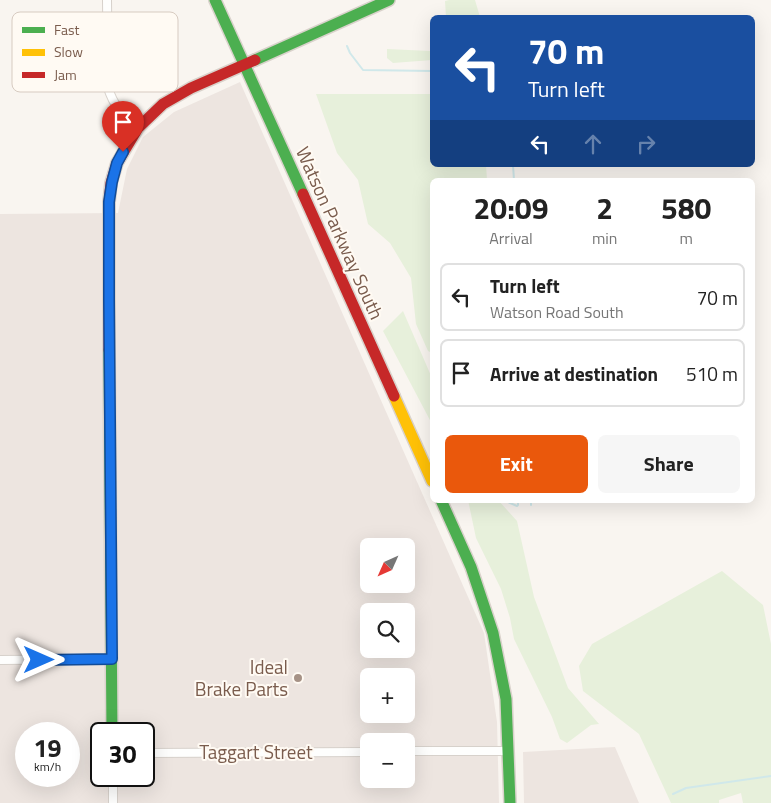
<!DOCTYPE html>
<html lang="en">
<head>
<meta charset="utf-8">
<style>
  body { margin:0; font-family:"Titillium Web",sans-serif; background:#f6f6f6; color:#222; height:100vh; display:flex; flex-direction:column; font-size:19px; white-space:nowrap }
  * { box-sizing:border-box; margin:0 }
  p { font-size:16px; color:#767676 }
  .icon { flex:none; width:28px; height:28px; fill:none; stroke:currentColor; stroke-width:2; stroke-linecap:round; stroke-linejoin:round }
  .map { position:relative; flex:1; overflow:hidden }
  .details { position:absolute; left:430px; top:178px; width:325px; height:325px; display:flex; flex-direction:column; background:#fff; border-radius:8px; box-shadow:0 5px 20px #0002 }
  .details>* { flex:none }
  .guide { position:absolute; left:430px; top:15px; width:325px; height:152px; border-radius:8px; box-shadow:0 5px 20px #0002; background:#1a4fa0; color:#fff; overflow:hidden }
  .needle { width:32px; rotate:225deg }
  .tools { position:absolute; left:360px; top:538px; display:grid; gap:10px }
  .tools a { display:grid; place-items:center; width:55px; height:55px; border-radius:8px; background:#fff; box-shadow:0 5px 20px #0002; font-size:25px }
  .speed { position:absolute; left:15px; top:722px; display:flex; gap:10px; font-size:25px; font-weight:700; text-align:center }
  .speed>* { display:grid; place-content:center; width:65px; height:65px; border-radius:50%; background:#fff; box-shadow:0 5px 20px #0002; line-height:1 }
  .speed small { font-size:12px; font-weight:400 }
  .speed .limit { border:2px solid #111; border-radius:8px; background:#fff; color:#111 }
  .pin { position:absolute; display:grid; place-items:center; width:42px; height:42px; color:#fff; margin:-51px -21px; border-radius:50% 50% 50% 0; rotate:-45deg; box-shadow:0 0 5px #0007 }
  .pin .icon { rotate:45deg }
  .me { position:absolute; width:55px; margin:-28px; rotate:90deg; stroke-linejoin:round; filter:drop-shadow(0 0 4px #0008) }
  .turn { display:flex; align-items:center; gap:18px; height:105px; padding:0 15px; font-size:22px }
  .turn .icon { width:65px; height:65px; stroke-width:2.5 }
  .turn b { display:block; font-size:35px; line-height:42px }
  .lanes { display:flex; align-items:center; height:48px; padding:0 15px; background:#0003; justify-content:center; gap:25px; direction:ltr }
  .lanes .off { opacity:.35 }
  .eta { display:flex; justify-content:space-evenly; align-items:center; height:85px; text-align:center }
  .eta b { font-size:30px; font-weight:700; line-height:35px }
  .action { display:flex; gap:10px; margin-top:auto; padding:10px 15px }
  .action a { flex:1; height:58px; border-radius:8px; background:#ea580c; color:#fff; font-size:20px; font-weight:700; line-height:58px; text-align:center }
  .action a+a { background:#f6f6f6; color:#222 }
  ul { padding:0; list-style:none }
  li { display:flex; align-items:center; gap:15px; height:68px; margin:0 10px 8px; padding:0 5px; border:2px solid #e0e0e0; border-radius:8px }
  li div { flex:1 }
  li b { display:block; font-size:19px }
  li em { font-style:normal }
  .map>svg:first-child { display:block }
  .industrial { fill:#ede5e0; fill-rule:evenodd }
  .green { fill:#e7f0db }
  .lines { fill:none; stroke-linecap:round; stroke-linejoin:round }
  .stream { stroke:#d0e8ea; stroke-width:2 }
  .street-casing { stroke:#d7d1cb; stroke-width:10 }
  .fast-casing { stroke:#d9d2cb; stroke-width:14 }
  .slow-casing { stroke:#d9d2cb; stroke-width:14 }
  .jam-casing { stroke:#d9d2cb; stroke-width:14 }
  .street { stroke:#fefefd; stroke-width:8 }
  .fast { stroke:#4caf50; stroke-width:11 }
  .slow { stroke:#ffc107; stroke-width:11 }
  .jam { stroke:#c62828; stroke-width:11 }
  .route-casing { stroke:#114b97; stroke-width:12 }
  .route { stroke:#1a73e8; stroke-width:9 }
  .poi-dot { fill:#a69286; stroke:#fffaf3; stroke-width:2 }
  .labels { text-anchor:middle; stroke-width:4; stroke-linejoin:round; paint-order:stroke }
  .street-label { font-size:19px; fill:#7a5c4d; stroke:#fffaf3 }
  .poi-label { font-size:19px; fill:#7a5c4d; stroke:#fffaf3; text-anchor:end }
  .key { fill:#fffaf3; stroke:#d7cbc1; stroke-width:1 }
  .key-label { font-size:14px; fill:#7a5c4d }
</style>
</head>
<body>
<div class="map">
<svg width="771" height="803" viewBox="0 0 771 803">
  <rect width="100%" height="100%" fill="#f9f5f0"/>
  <path class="industrial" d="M240,82L484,633L497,722L499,803H0V214L118,213L127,169L143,137L174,112ZM369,546H406V584H369ZM369,611H406V649H369ZM369,676H406V714H369ZM26,734H69V776H26ZM101,734H144V776H101ZM369,741H406V779H369Z
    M615,747L639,803H524L523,752Z"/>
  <path class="green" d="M449,0H475L480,17H446L445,1Z
    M432,47V60L393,63L387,58V49L430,51Z
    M316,94H432V165H486L487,180H432V353L428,351L416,324L411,278L390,243L368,224L358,180L337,153Z
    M403,311L432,378V424L383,331Z
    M468,500H498L517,521L534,597L568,688L599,724L591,725L567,743L560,739L552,717L514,639L510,618L501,589L476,538Z
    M722,571L763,605L771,644V803H743L741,793L719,800V803H671L639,734L583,691L579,666L592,644Z"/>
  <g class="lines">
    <path class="stream" d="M347,46L350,53L363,70L432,71
      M513,165L514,180
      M503,500L517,506L518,505V500
      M531,500V505
      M497,501L498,500
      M673,794L686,788L771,776"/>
    <defs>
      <path id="street" d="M107,0L108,88C115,109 123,114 138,128
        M0,660L112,659
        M406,751H509
        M144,753L369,752
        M113,776V803"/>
      <path id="fast" d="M215,0L303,194
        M255,60L389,0
        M109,350L112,734
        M441,500L471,567L493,633L506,699L510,803"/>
      <path id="slow" d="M394,396L432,481"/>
      <path id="jam" d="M303,194L394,396
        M109,350V202L111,183L117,163L138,128L163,104L191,88L255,60"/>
    </defs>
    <use href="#street" class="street-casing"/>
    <use href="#fast" class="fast-casing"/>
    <use href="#slow" class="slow-casing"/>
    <use href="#jam" class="jam-casing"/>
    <use href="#street" class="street"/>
    <use href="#fast" class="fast"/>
    <use href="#slow" class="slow"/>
    <use href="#jam" class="jam"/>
  </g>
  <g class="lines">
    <defs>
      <path id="route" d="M39,660L112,659L109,299V202L112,182L117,163L123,152"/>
    </defs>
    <use href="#route" class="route-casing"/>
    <use href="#route" class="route"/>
  </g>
  <circle class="poi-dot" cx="298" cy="678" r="5"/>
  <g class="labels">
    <g class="street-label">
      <text transform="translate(340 233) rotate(66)" y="7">Watson Parkway South</text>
      <text x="256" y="759">Taggart Street</text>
    </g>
    <g class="poi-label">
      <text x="288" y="674">Ideal<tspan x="288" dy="22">Brake Parts</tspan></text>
    </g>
  </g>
  <rect x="12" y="12" width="166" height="80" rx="8" class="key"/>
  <rect x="22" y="27" width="23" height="6" fill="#4caf50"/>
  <rect x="22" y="49" width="23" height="7" fill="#ffc107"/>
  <rect x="22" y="72" width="23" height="6" fill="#c62828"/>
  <g class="key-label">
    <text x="54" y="35">Fast</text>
    <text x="54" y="57">Slow</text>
    <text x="54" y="80">Jam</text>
  </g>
</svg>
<div class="tools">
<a><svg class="needle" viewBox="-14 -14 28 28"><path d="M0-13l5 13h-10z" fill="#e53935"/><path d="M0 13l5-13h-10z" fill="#767676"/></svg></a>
<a><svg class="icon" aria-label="search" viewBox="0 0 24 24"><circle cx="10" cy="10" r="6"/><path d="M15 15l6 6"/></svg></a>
<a>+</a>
<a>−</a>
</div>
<div class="speed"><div>19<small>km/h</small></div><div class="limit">30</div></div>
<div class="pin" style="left:123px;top:152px;background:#d93025"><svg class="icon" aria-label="arrive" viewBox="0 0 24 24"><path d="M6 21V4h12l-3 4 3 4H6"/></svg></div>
<svg class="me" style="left:39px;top:660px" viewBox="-20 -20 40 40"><path d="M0-17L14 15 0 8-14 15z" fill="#1a73e8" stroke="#fff" stroke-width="4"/></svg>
<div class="guide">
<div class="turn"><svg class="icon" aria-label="left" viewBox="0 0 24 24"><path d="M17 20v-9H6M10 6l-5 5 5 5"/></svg><div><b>70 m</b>Turn left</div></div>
<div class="lanes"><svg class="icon" aria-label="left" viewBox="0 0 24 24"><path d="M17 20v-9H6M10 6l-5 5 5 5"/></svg><svg class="icon off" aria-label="ahead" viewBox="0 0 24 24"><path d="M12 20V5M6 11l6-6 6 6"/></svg><svg class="icon off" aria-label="right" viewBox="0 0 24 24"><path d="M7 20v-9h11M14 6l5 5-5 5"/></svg></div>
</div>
<section class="details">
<div class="eta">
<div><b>20:09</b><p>Arrival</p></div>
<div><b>2</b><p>min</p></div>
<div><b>580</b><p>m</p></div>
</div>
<ul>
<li><svg class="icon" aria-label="left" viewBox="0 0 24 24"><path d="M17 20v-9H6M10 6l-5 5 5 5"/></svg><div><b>Turn left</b><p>Watson Road South</p></div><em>70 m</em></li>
<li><svg class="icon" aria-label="arrive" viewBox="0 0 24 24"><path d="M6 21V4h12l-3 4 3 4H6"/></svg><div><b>Arrive at destination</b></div><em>510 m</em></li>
</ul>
<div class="action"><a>Exit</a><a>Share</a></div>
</section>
</div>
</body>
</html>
